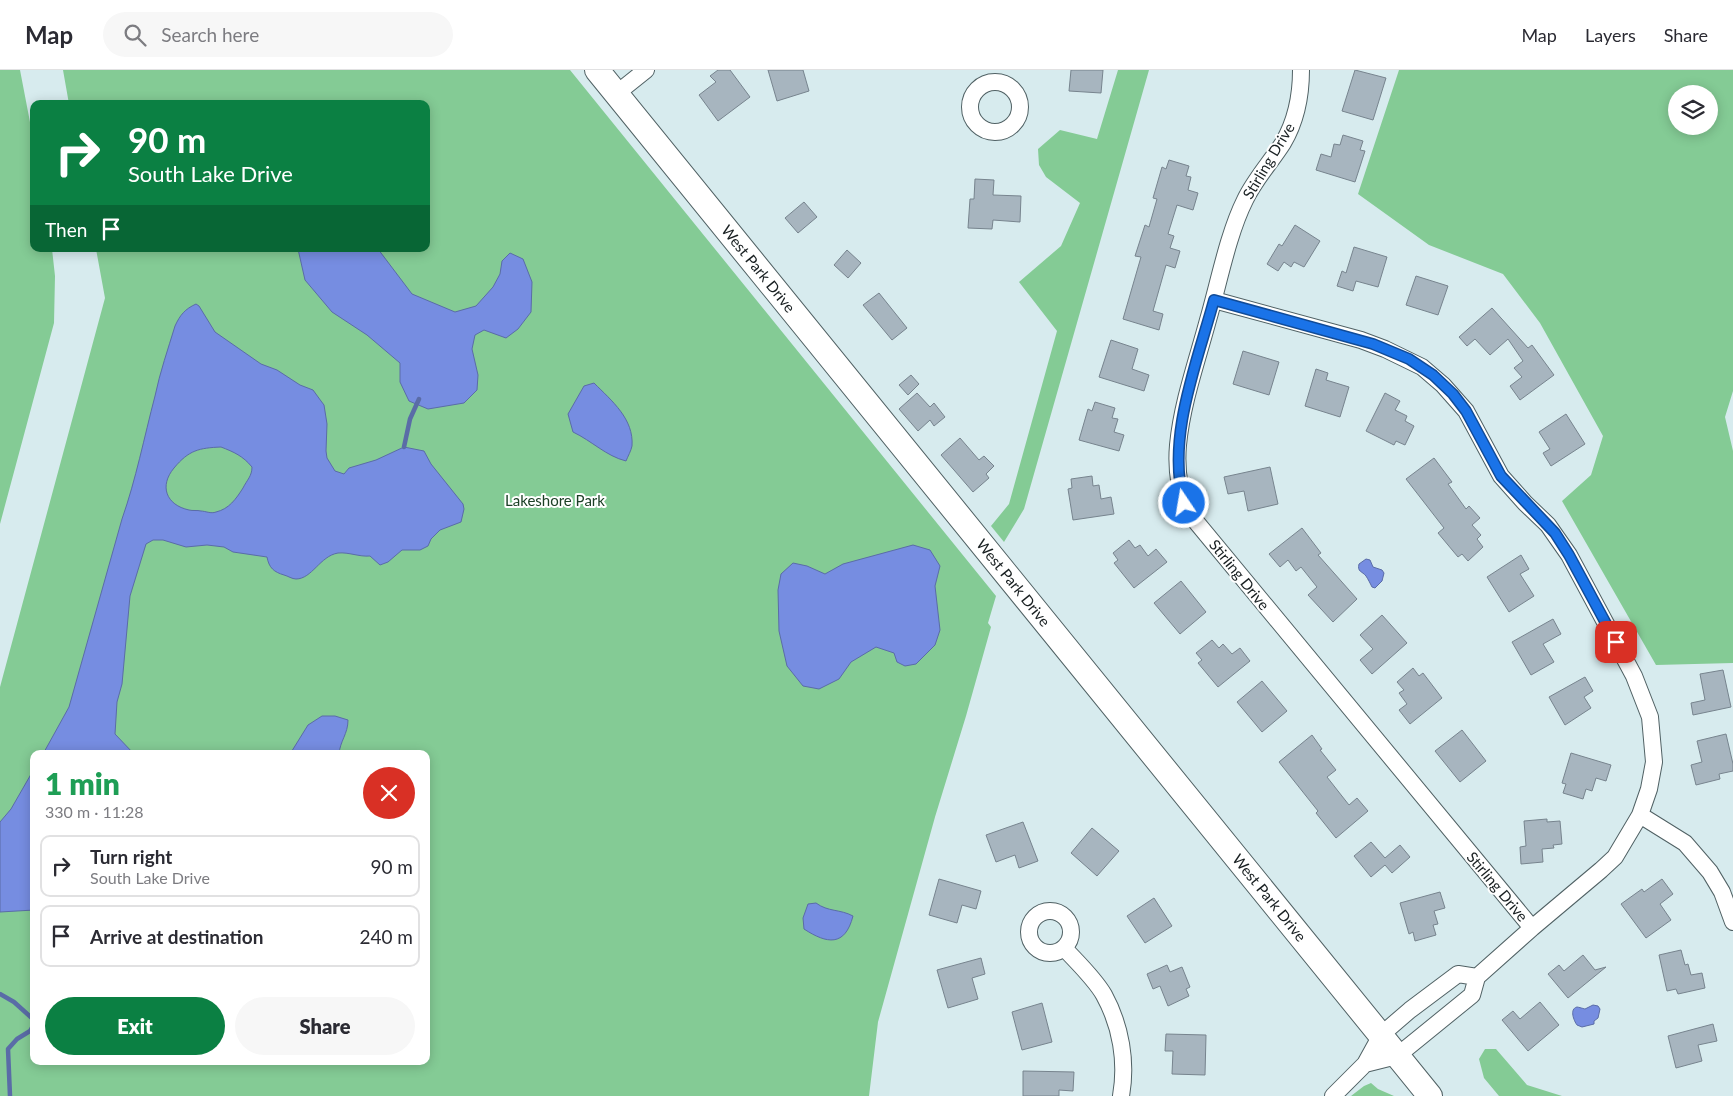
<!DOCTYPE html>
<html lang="en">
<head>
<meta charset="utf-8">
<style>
  body { margin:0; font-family:Lato,sans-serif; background:#f7f7f7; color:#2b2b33; height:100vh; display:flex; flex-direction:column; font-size:19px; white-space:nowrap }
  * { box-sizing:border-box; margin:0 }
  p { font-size:16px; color:#7c7c81 }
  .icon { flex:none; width:28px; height:28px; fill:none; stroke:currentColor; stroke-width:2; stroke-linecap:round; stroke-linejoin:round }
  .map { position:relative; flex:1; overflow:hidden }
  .panel { position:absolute; left:30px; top:680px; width:400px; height:315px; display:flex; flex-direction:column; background:#fff; border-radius:10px; box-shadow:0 2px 12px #0003 }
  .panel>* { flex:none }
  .top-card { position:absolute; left:30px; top:30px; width:400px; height:152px; border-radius:10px; box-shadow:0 2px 12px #0003; background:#0b8043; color:#fff; overflow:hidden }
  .controls { position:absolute; left:1668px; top:15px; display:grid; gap:10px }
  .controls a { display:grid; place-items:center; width:50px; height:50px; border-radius:50%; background:#fff; box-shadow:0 2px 12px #0003; font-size:25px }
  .pin { position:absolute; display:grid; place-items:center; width:42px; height:42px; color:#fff; margin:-21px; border-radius:10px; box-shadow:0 2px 8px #0006 }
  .me { position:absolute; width:55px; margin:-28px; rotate:348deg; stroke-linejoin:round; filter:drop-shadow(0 0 4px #0008) }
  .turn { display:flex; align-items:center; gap:18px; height:105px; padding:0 15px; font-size:22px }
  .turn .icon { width:65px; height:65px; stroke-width:2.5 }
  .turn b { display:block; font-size:35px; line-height:42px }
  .then { display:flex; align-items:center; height:48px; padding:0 15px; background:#0003; gap:10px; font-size:19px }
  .round { display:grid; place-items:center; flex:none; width:52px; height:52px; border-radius:26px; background:#f7f7f7 }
  .summary { display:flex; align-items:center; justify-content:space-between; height:85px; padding:0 15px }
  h1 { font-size:30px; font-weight:800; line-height:38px; color:#1e9e55 }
  .action { display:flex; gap:10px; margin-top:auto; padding:10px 15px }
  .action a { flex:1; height:58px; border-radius:30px; background:#0b8043; color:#fff; font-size:20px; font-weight:800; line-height:58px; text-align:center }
  .action a+a { background:#f7f7f7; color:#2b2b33 }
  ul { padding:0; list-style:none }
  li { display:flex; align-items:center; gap:15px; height:62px; margin:0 10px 8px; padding:0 5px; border:2px solid #e1e1e2; border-radius:10px }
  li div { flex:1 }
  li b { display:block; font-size:19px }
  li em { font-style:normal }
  header { display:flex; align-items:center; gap:30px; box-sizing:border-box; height:70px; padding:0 25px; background:#fff; border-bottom:1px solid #e1e1e2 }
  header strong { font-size:24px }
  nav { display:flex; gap:28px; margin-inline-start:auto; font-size:18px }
  .search { width:350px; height:45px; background:#f7f7f7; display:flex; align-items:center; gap:12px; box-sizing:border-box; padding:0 18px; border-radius:28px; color:#7c7c81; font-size:19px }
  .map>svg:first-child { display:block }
  .green { fill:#84cb95; fill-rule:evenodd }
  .water { fill:#768de1; stroke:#5a6ca7; fill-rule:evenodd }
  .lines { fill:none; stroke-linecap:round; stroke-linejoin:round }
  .stream { stroke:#5a6ca7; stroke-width:4.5 }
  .building { fill:#a7b5bf; stroke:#77848e }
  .street-casing { stroke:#506164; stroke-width:18 }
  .secondary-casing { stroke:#506164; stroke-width:26 }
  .street { stroke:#fff; stroke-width:16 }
  .secondary { stroke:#fff; stroke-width:24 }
  .route-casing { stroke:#114b97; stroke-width:12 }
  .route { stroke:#1a73e8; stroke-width:9 }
  .labels { text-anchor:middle; stroke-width:4; stroke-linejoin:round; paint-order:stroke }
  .street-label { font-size:15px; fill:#181f21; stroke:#fff }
  .park-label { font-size:15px; fill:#1c4026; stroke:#fff }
</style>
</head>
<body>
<header>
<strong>Map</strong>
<div class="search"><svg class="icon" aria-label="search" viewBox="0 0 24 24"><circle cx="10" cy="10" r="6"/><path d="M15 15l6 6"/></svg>Search here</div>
<nav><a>Map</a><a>Layers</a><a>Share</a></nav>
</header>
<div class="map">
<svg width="1733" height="1026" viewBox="0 0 1733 1026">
  <rect width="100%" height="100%" fill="#d7ebee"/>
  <path class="green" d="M0,0H20L34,73V179H52L55,206L54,253L0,454Z
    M63,0H570L996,526L988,553L991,557L966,646L935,747L878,952L869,1026H0V617L105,228L96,179H426V34H69ZM34,684H426V991H34Z
    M1118,0H1149L1024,439L1004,472L991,456L1009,434L1057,261L1019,212L1061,176L1080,133L1046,107L1039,95L1038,79L1060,60L1097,69Z
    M1399,0H1733V321L1725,347L1733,381V593L1656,595L1562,431L1591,405L1603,366L1540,253L1503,204L1429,175L1358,124ZM1676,24H1709V56H1676Z
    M1485,979H1496L1527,1015L1562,1026H1499L1484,1008L1479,989Z
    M1371,1013L1378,1019L1394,1026H1351L1364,1016Z"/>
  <path class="water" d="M298,179H378L412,224L455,242L476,236L493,217L500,204L502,191L510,183L523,189L532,212L531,242L518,259L506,268L484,260L475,265L472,279L478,305L477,320L464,333L428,339L409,331L400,312V293L367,265L332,242L305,210Z
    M196,234L199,236L215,262L261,294L277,300L300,315L313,320L321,331L324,335L327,354L326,381L327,388L335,401L344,404L349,398L376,390L404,377L424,381L431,394L463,434L464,439L461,452L440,460L431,469L428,476L420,480H402L388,492L380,495L370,486C359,487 349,482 338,483C320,486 312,509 296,509C292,509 288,506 284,505C274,502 269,498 267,487L233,482L224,477L207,475L186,477L163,470H153L146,474L130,526L122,614L117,632L115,664L134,684H43L69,637L122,449C136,409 144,368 155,326C160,302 168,279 175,256C180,245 185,239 196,234ZM221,377C234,382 243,386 252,397C252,406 247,410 243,418C236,429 229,439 216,442C211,444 205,441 201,441C197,440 193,441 189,440C166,435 159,416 174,398C189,380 199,378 221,377Z
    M594,313C612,331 634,349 632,376C631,381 628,386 626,391C606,386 592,371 573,362L568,344L584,316Z
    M913,475L930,480L940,496L935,516L940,560L935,575L916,594L905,596L897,592L894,583L876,577L851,592L839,609L819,619L803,616L787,596L779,561L778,520L781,504L793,493L807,496L825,504L843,494Z
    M1366,489L1370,490L1373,497L1382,500L1384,503L1382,511L1375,518L1372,517C1370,513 1368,509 1366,506C1362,501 1357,502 1359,494Z
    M322,646H335L348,650C348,664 340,671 339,684H290L308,655Z
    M34,699V840L0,842V752L11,739Z
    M816,833C828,842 840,839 853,846C845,877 827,874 804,859L803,848L808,834Z
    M1593,935L1598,936L1600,939L1598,948L1594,951V954L1582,957L1577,955C1574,951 1569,939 1577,937C1578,937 1585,939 1585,939Z"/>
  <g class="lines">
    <path class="stream" d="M404,377L410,349L419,329
      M0,924L14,932L34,950
      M10,1026L8,979L17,969L30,961L34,954"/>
  </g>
  <path class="building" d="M718,0H730L750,27L718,51L699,25L716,12L710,6Z
    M768,0H803L809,21L777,31Z
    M1071,0H1103L1101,23L1069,21Z
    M1355,0L1386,8L1373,50L1342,41Z
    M1343,65L1363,71L1360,80L1365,81L1355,112L1316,100L1321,84L1331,87L1334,74L1340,75Z
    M1169,90L1189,96L1186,106L1191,107L1188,120L1198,123L1193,140L1177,135L1168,164L1174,166L1170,178L1180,181L1175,198L1166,195L1153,241L1163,244L1159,260L1123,249L1141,187L1135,186L1145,155L1149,157L1157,129L1153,128L1162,97L1166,99Z
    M975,109L994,110L993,125L1021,126L1020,152L993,150L992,159L968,158L970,129H974Z
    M804,132L817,147L798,163L785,148Z
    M1295,155L1320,171L1304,197L1294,192L1291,197L1284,192L1278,201L1267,194L1279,174L1282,176Z
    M1354,177L1387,187L1378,217L1356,211L1353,221L1337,216L1342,201L1346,203Z
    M847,180L861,193L848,208L834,195Z
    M1416,206L1448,216L1438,245L1406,235Z
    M879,223L907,258L892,270L863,235Z
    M1492,238L1528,278L1532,275L1554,305L1520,330L1510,316L1522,307L1514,298L1523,291L1508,269L1490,285L1475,269L1467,276L1459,267Z
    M1111,270L1138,279L1132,299L1149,305L1144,321L1099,307Z
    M1243,281L1279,292L1269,325L1233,314Z
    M1316,299L1328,303L1326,310L1349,317L1340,347L1305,336Z
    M911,305L919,314L908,325L899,315Z
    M917,323L930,337L934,333L945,347L934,356L930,350L918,361L899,339Z
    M1385,323L1400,331L1395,340L1407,346L1405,351L1414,356L1405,375L1396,371L1394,375L1366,361Z
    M1095,332L1115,338L1112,348L1118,349L1114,362L1124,365L1119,381L1079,370L1088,339L1092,341Z
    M1566,344L1585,374L1551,396L1543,383L1550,379L1539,362Z
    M960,368L979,390L984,386L994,396L986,404L989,408L973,422L941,385Z
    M1434,388L1452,412L1448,414L1466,439L1469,436L1480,448L1472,455L1481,465L1477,469L1483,477L1468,491L1462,484L1458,487L1438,463L1444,458L1406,409Z
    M1270,397L1278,434L1248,441L1244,421L1228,424L1224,407Z
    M1092,406L1093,416L1099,415L1101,429L1111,427L1114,444L1073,450L1068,419L1072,418L1071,409Z
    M1302,458L1321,483L1318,485L1357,529L1333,552L1308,525L1317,517L1301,497L1296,501L1288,490L1280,497L1269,484Z
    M1129,470L1135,478L1140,475L1148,486L1156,479L1167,492L1134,518L1114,493L1118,490L1113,483Z
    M1521,485L1529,499L1520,504L1534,526L1509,542L1487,507Z
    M1181,511L1206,542L1180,564L1154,533Z
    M1382,545L1407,573L1372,604L1360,590L1373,579L1360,565Z
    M1553,549L1561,564L1543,574L1554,592L1531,605L1512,572Z
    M1212,570L1219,578L1223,574L1232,584L1240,578L1250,591L1218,617L1198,593L1202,590L1196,583Z
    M1413,598L1419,606L1423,603L1442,628L1410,654L1399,640L1407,634L1399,623L1404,620L1397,612Z
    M1723,600L1731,637L1693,645L1691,633L1705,630L1700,604Z
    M1585,607L1593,621L1584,627L1591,638L1565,655L1549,627Z
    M1262,611L1287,641L1262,662L1237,632Z
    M1462,660L1486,691L1460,712L1435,681Z
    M1726,664L1733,694V701L1719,704L1720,709L1696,715L1691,695L1702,692L1697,671Z
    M1312,665L1322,679L1320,680L1336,700L1327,707L1349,735L1357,728L1368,741L1336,768L1316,743L1318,741L1279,692Z
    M1571,683L1611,695L1606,711L1596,708L1592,721L1586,719L1583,729L1563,723L1566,714L1562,713Z
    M1547,749V752L1560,751L1562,774L1553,775L1554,778L1542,779L1543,792L1521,794L1520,777L1526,776L1524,751Z
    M1023,752L1038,791L1019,798L1015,785L996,792L986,765Z
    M1092,758L1119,781L1097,806L1071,783Z
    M1371,772L1385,788L1400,775L1410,787L1392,803L1385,795L1371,807L1354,786Z
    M939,809L981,821L976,839L962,835L957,853L929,845Z
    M1662,809L1673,824L1660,834L1671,850L1646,868L1621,834L1642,819L1644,822Z
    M1440,822L1445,838L1434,841L1438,854L1433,855L1436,865L1415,871L1413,862L1409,864L1400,833Z
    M1154,828L1172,856L1145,873L1127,846Z
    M1681,880L1685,895L1688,894L1691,905L1702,903L1705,918L1678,924L1676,919L1667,921L1659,885Z
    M1583,885L1595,900L1606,897L1568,928L1548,904L1559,895L1564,901Z
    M981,888L985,904L972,908L978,929L948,938L937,900Z
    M1167,895L1170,902L1182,897L1190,917L1186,919L1189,926L1168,936L1160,916L1153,919L1147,904Z
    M1540,932L1559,955L1528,981L1502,950L1513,941L1520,949Z
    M1042,933L1052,972L1022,980L1012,942Z
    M1713,954L1717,971L1698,975L1702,991L1676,998L1668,966Z
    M1166,964L1206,965L1205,1005L1172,1004L1173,981H1165Z
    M1023,1001L1074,1002L1073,1021L1059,1020V1026H1023Z"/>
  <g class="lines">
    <defs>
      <path id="street" d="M1301,0C1301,25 1296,51 1283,73C1271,92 1255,109 1245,130C1228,164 1219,212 1208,250C1197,291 1182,333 1178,375C1176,398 1179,421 1188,442L1532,858
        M970 37a25 25 0 1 1 50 0a25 25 0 1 1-50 0Z
        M616,24L646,0
        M1214,230L1361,270L1385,279L1422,297L1443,315L1466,341L1501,406L1525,433L1548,455L1569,485L1634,606L1650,647L1654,692L1649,719L1640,745L1615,787L1601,800L1532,858L1477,907L1472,925L1397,986L1365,994
        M1640,745L1685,773L1710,802L1722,822L1733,852
        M1029 862a21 21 0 1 1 42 0a21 21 0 1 1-42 0Z
        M1064,878C1077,892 1095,909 1104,925C1121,956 1127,992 1121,1026
        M1333,1026L1365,994L1381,965L1410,940L1458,904L1477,907"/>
      <path id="secondary" d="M597,0L1430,1026"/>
    </defs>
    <use href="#street" class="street-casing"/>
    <use href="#secondary" class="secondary-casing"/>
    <use href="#street" class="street"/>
    <use href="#secondary" class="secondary"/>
  </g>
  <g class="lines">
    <defs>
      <path id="route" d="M1184,433C1166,368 1197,293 1214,230L1373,274L1409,289L1433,305L1453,324L1466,341L1501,406L1555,463L1569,485L1616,572"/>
    </defs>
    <use href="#route" class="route-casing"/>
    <use href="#route" class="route"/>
  </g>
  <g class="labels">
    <g class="street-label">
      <text transform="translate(1269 91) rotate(-59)" y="5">Stirling Drive</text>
      <text transform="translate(758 199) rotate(51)" y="5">West Park Drive</text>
      <text transform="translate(1239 505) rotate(51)" y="5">Stirling Drive</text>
      <text transform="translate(1013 513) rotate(51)" y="5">West Park Drive</text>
      <text transform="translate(1497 817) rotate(50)" y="5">Stirling Drive</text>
      <text transform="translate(1269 828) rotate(51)" y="5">West Park Drive</text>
    </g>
    <g class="park-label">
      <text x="555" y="436">Lakeshore Park</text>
    </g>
  </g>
</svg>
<div class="controls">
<a><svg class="icon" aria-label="layers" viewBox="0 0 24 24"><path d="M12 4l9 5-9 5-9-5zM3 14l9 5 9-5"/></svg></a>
</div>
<div class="pin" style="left:1616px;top:572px;background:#d93025"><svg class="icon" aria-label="arrive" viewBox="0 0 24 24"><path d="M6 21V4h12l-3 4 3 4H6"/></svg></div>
<svg class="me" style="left:1184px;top:433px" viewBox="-20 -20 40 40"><circle r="17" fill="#1a73e8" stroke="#fff" stroke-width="3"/><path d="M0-11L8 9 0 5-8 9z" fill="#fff"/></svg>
<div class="top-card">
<div class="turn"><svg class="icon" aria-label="right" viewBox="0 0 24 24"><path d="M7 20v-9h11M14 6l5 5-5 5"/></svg><div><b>90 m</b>South Lake Drive</div></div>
<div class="then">Then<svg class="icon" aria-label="arrive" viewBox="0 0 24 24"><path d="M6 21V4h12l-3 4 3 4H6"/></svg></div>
</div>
<section class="panel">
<div class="summary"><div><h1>1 min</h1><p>330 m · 11:28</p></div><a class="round" style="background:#d93025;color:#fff"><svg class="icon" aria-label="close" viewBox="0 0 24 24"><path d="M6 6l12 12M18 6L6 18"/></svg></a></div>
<ul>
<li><svg class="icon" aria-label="right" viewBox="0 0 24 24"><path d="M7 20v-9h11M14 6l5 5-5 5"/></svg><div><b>Turn right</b><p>South Lake Drive</p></div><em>90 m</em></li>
<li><svg class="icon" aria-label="arrive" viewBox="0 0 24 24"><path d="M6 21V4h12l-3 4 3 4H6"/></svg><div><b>Arrive at destination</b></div><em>240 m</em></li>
</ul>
<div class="action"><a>Exit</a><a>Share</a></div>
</section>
</div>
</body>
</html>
